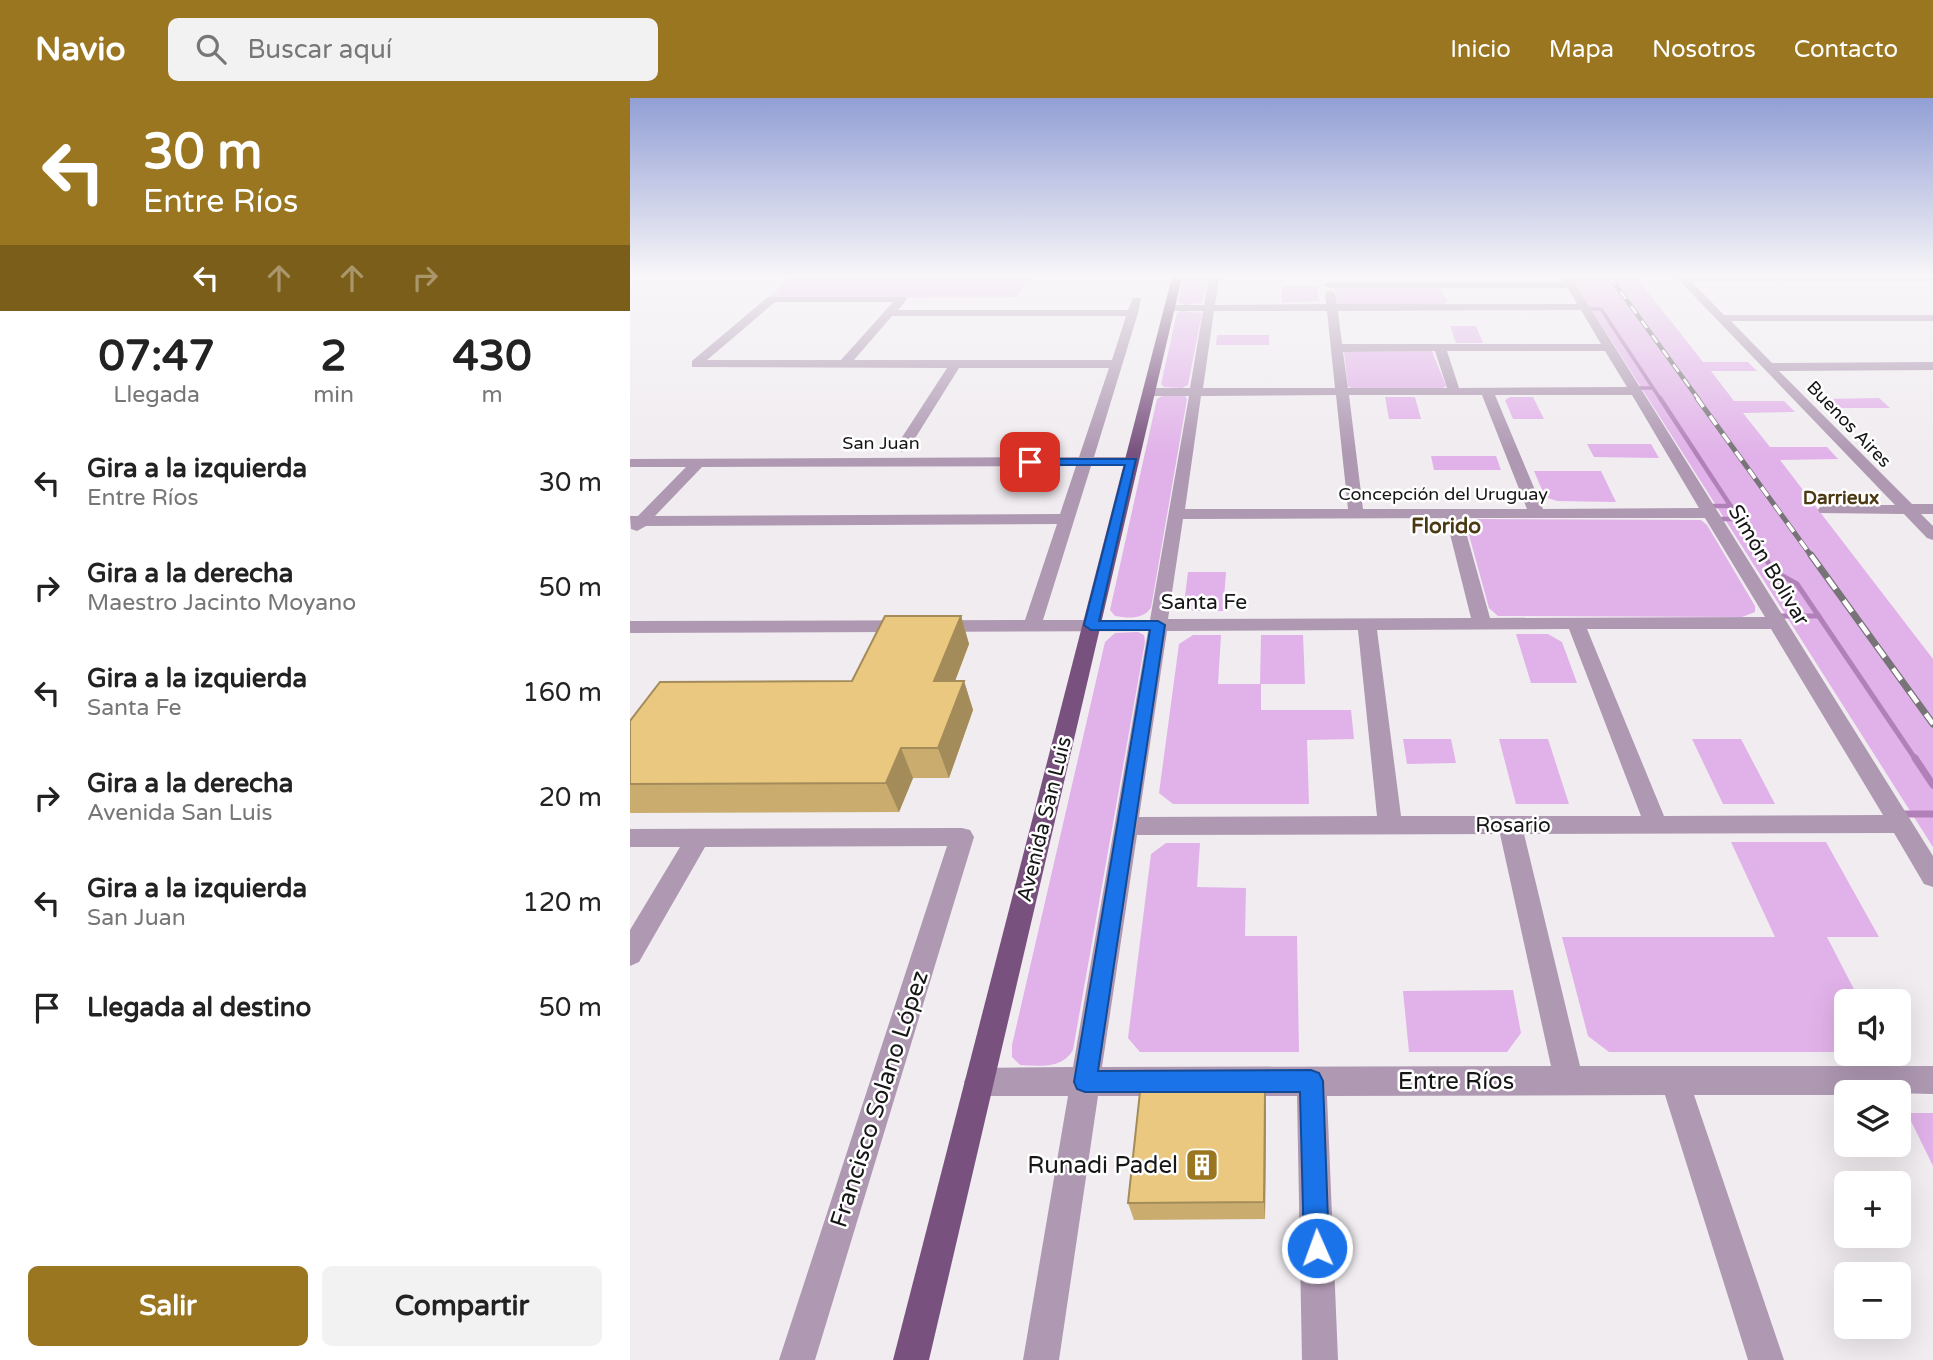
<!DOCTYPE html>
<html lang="es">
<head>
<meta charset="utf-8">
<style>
  body { margin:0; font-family:"Varela Round",sans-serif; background:#f2f2f2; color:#222; height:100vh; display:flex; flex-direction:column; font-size:26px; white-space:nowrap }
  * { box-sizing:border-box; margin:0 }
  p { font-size:23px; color:#767676 }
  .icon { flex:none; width:38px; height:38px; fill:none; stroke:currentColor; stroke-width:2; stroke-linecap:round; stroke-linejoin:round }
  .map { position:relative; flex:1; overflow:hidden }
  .side { display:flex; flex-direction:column; background:#fff; width:630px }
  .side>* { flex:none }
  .top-card { background:#9a7621; color:#fff; overflow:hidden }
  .fabs { position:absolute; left:1204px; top:891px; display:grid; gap:14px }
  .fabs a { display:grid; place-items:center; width:77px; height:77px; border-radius:10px; background:#fff; box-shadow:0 7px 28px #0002; font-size:35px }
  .pin { position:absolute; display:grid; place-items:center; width:60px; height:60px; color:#fff; margin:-30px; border-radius:14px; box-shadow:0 4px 10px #0006 }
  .me { position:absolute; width:77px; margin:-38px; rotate:358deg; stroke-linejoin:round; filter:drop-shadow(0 0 5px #0008) }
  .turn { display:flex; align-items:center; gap:24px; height:147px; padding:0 28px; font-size:32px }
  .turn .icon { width:91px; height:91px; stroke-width:2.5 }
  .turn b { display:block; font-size:49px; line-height:60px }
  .lanes { display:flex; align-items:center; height:66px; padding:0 28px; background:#0003; justify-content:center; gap:35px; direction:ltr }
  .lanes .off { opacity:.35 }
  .eta { display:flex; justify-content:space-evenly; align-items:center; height:119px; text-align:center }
  .eta b { font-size:42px; font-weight:700; line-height:49px }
  .button { display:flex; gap:14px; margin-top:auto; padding:14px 28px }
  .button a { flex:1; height:80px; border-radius:10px; background:#9a7621; color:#fff; font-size:28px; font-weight:700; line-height:80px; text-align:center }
  .button a+a { background:#f2f2f2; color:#222 }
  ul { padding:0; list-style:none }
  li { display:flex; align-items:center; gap:21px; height:105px; padding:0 28px }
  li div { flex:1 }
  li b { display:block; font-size:26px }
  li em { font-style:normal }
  header { display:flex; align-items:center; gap:42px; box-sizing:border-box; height:98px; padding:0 35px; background:#9a7621; color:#fff }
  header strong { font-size:33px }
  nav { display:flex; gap:38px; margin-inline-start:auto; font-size:24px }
  .search { width:490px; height:63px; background:#f2f2f2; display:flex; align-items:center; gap:18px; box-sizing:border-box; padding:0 24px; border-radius:10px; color:#767676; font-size:26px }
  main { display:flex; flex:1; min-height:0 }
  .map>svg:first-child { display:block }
  .green { fill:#e1b2e9 }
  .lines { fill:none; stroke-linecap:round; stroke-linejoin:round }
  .stream-far3 { stroke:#b180b8; stroke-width:3.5 }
  .stream-far2 { stroke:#b180b8; stroke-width:4.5 }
  .stream-far1 { stroke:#b180b8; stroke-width:5 }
  .stream { stroke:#b180b8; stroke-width:7 }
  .minor { fill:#ae98b2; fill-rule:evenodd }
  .major { fill:#78517e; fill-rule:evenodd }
  .rail-far2-casing { stroke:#767476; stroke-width:4.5 }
  .rail-far1-casing { stroke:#767476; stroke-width:5 }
  .rail-casing { stroke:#767476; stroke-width:7 }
  .rail-far2 { stroke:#fff; stroke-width:2.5; stroke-dasharray:9; stroke-linecap:butt }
  .rail-far1 { stroke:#fff; stroke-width:3.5; stroke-dasharray:11; stroke-linecap:butt }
  .rail { stroke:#fff; stroke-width:4.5; stroke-dasharray:14; stroke-linecap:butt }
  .wall { fill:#c9ac6e }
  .shaded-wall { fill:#a48c5a }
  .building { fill:#eac880; stroke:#a48c5a; stroke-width:2 }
  .route { fill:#1a73e8; stroke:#114b97; stroke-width:2 }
  .labels { text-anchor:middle; stroke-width:5; stroke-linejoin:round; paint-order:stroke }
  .far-street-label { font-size:18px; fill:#171617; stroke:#fff }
  .far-neighbourhood-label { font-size:19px; font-weight:bold; fill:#4a3912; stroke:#fff }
  .far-quarter-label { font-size:21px; font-weight:bold; fill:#4a3912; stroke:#fff }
  .street-label { font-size:21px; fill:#171617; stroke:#fff }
  .near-street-label { font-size:24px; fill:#171617; stroke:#fff }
  .near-poi-label { font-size:24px; fill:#171617; stroke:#fff; text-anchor:end }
</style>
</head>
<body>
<header>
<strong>Navio</strong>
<div class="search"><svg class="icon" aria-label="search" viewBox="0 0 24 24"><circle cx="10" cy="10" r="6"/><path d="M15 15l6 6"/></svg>Buscar aquí</div>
<nav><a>Inicio</a><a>Mapa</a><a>Nosotros</a><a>Contacto</a></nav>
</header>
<main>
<section class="side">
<div class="top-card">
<div class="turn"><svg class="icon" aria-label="left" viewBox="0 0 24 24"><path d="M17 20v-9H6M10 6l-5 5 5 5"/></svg><div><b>30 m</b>Entre Ríos</div></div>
<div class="lanes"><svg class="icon" aria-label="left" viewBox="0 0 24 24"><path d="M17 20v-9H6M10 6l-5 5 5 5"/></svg><svg class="icon off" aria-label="ahead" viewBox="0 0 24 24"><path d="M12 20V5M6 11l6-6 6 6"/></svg><svg class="icon off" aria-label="ahead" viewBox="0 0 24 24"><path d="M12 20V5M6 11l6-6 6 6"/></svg><svg class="icon off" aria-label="right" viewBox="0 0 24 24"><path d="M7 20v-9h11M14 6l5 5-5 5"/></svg></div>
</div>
<div class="eta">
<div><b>07:47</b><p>Llegada</p></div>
<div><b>2</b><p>min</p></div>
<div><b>430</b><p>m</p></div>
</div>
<ul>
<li><svg class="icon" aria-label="left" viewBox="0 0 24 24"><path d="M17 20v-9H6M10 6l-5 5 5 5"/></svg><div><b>Gira a la izquierda</b><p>Entre Ríos</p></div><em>30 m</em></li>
<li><svg class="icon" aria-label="right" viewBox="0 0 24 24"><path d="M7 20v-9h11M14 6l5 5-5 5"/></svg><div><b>Gira a la derecha</b><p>Maestro Jacinto Moyano</p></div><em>50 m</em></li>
<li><svg class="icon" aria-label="left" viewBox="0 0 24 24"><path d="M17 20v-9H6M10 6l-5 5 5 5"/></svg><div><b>Gira a la izquierda</b><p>Santa Fe</p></div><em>160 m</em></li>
<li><svg class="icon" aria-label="right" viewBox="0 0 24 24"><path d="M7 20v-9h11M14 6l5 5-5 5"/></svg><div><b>Gira a la derecha</b><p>Avenida San Luis</p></div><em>20 m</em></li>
<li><svg class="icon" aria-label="left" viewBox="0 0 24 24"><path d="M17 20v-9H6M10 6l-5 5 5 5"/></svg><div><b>Gira a la izquierda</b><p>San Juan</p></div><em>120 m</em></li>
<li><svg class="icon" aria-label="arrive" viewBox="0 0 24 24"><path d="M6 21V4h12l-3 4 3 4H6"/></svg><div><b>Llegada al destino</b></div><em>50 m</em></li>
</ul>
<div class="button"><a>Salir</a><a>Compartir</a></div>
</section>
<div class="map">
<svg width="1303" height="1262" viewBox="0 0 1303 1262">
  <rect width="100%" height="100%" fill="#f0ecf0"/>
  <path class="green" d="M162,179H399L387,199L138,200Z
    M554,179H578L572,205L556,207L548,204Z
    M941,179H1006L1073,264H1118L1127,273H1081L1104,303H1154L1165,314L1113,315L1140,349H1197L1208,361L1150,362L1303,561V749Z
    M652,188H687L689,203L652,205Z
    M705,190H810L818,204L814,206L711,207L707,204Z
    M551,213L572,215L558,287L552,290L534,289L531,286L547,215Z
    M820,228H846L853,245H826Z
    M587,237H639V247H586Z
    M802,253L816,288L813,290L723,291L718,288L714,254Z
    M534,297L555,298L557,301L521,510C512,522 498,520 485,518L480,512L527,301Z
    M755,299H785L791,321H759Z
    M880,299H903L914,321H883L875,302Z
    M1249,300L1260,310H1198L1189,301Z
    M957,346H1021L1029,360L964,359Z
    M801,358H866L871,372H804Z
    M904,373H971L986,404L927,403L915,399Z
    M847,421L1071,422L1077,427L1125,508V514L1112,519L868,518L859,510L836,426L838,423Z
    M558,474H596L593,513H563L554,506Z
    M508,534L514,537L515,544L443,952C432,971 410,968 390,967L382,959V947L475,544L485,535Z
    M886,536H918L932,544L947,585H901Z
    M563,537H591L588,586H630L631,537H673L675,586H631V612H721L724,641L677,642L679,706H543L529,695L549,546Z
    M773,641H821L826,665L777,666Z
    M869,641H918L939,706H886Z
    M1062,641H1111L1145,706H1093Z
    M1101,744H1196L1249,839H1197L1230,903H1216V954H979L958,938L932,839H1145Z
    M536,745H570L567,789L616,790L615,838H667L669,954H510L498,940L521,756Z
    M883,892L891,935L877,954H779L773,893Z
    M1277,1015H1303V1068Z"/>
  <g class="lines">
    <path class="stream-far3" d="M955,211H971L1031,302
      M1003,290H1023"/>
    <path class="stream-far2" d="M1030,300L1134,459
      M1078,408H1101
      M1086,421H1109"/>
    <path class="stream-far1" d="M1133,457L1144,473L1167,486L1286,662
      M1145,518H1189"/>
    <path class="stream" d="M1285,660L1303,687
      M1270,716H1303"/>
    <path class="minor" d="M208,179L202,183L197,180L198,179Z
      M579,179H589L585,207L696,206L695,195L700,192L705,195L707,206H947L938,190H699L694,187L699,184H934L931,179H941L1303,758V789L1294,786L1264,735L894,736L950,968H1303V996L1216,994V997H1064L1154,1262H1118L1035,997L697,998L708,1262H672L667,998H468L429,1262H393L438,998H349L339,994L334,984L339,974L349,970L443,969L518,533L0,535V523L395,522L427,426L16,428L7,433L1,431L0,418H8L56,369H0V361L449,359L479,270H329L279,350L272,354L265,350L317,270L62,269V263L138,199H276L277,201L268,212H498L503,200H511L508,215L464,359H502L509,363L502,367L461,368L413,522H520L559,298H519L513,294L519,290H560L573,213H539L534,210L539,207H574ZM145,204H263L211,262H77ZM951,212L971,246H712L708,213ZM584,213H697L705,290H573ZM262,218H496L482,262H224ZM805,253L817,290H718L713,254ZM817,253H975L997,289L829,290ZM706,297L718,411H555L571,298ZM719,297H852L897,411H733ZM865,297H1002L1069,410L913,411ZM446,368L430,416L25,418L72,369ZM816,420L841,520L538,521L553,421ZM832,420H1075L1135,519L860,520ZM939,531L1011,718H771L747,532ZM957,531H1141L1253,717L1034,718ZM728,532L747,718L509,719L537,533ZM870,736L921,968L472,969L507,737Z
      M1046,179H1303V183H1061L1094,217H1303V223H1101L1142,265L1303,264V272L1149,273L1282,406H1303V416H1291L1303,428V442L1297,440L1274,416L1190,415L1188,412L1190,409L1196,407H1265Z
      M332,730L340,732L344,739L185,1262H149L317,748L75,749L9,864L0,868V832L50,749H0V731Z"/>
    <path class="major" d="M542,179H552L299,1262H263Z"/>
    <defs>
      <path id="rail-far2" d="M980,179L1069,302"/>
      <path id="rail-far1" d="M1067,300L1182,459"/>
      <path id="rail" d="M1181,457L1303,626"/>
    </defs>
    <use href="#rail-far2" class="rail-far2-casing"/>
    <use href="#rail-far1" class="rail-far1-casing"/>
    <use href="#rail" class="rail-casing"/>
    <use href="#rail-far2" class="rail-far2"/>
    <use href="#rail-far1" class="rail-far1"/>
    <use href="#rail" class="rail"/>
  </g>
  <path class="wall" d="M331,518L339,546L325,583H334L343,612L319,680H283L269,714L0,715V623L222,583Z
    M636,1012L635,1121L504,1122L498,1105Z"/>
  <path class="shaded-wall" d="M331,518L339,546L314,612L304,583Z
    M334,583L343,612L319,680L308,650Z
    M271,650L283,680L269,714L256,685Z
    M635,993L636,1012L635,1121L634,1104Z"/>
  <path class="building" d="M255,518H331L304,583H334L308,650H271L256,685L0,686V623L30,584L222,583Z
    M635,993L634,1104L498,1105L510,994Z"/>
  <linearGradient id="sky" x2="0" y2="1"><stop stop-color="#929fd5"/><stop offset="0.5" stop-color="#f8f6f8"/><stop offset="1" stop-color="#f8f6f8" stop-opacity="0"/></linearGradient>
  <rect width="1303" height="356" fill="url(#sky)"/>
  <path class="route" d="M396,361H506L469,523H528L535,527L468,973L681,972L689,975L693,983L699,1150L696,1159L687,1163L678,1159L674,1150L670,994H455L447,991L444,984L520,532H461L454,527L495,367H400L394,364Z"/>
  <defs>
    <symbol id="building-square" viewBox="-11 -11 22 22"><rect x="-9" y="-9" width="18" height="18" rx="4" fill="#9a7621" stroke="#fff"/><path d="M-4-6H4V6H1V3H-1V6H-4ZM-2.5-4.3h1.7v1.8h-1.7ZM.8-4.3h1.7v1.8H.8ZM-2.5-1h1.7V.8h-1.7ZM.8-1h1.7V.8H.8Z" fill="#fff"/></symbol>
  </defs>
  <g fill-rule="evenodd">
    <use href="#building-square" x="553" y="1048" width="38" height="38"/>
  </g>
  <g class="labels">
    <g class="far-street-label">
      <text transform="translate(1219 326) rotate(46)" y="6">Buenos Aires</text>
      <text x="251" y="351">San Juan</text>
      <text x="813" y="402">Concepción del Uruguay</text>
    </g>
    <g class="far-neighbourhood-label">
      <text x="1211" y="406">Darrieux</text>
    </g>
    <g class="far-quarter-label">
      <text x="816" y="435">Florido</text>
    </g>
    <g class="street-label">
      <text transform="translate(1139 467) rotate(59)" y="7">Simón Bolivar</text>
      <text x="574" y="511">Santa Fe</text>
      <text transform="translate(414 721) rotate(-76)" y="7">Avenida San Luis</text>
      <text x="883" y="734">Rosario</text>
    </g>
    <g class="near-street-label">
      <text x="826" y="991">Entre Ríos</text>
      <text transform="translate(249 1001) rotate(-72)" y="8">Francisco Solano López</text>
    </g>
    <g class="near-poi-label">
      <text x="548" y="1075">Runadi Padel</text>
    </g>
  </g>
</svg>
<div class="fabs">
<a><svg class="icon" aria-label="sound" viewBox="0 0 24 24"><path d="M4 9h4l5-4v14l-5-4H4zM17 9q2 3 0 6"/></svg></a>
<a><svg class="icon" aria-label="layers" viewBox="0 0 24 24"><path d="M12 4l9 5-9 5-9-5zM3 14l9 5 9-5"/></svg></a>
<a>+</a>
<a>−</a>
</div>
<div class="pin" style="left:400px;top:364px;background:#d93025"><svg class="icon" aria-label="arrive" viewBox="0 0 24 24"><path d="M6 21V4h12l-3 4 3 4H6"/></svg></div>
<svg class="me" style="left:687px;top:1150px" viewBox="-20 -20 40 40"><circle r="17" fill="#1a73e8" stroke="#fff" stroke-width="3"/><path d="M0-11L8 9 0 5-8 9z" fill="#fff"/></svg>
</div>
</main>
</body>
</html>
